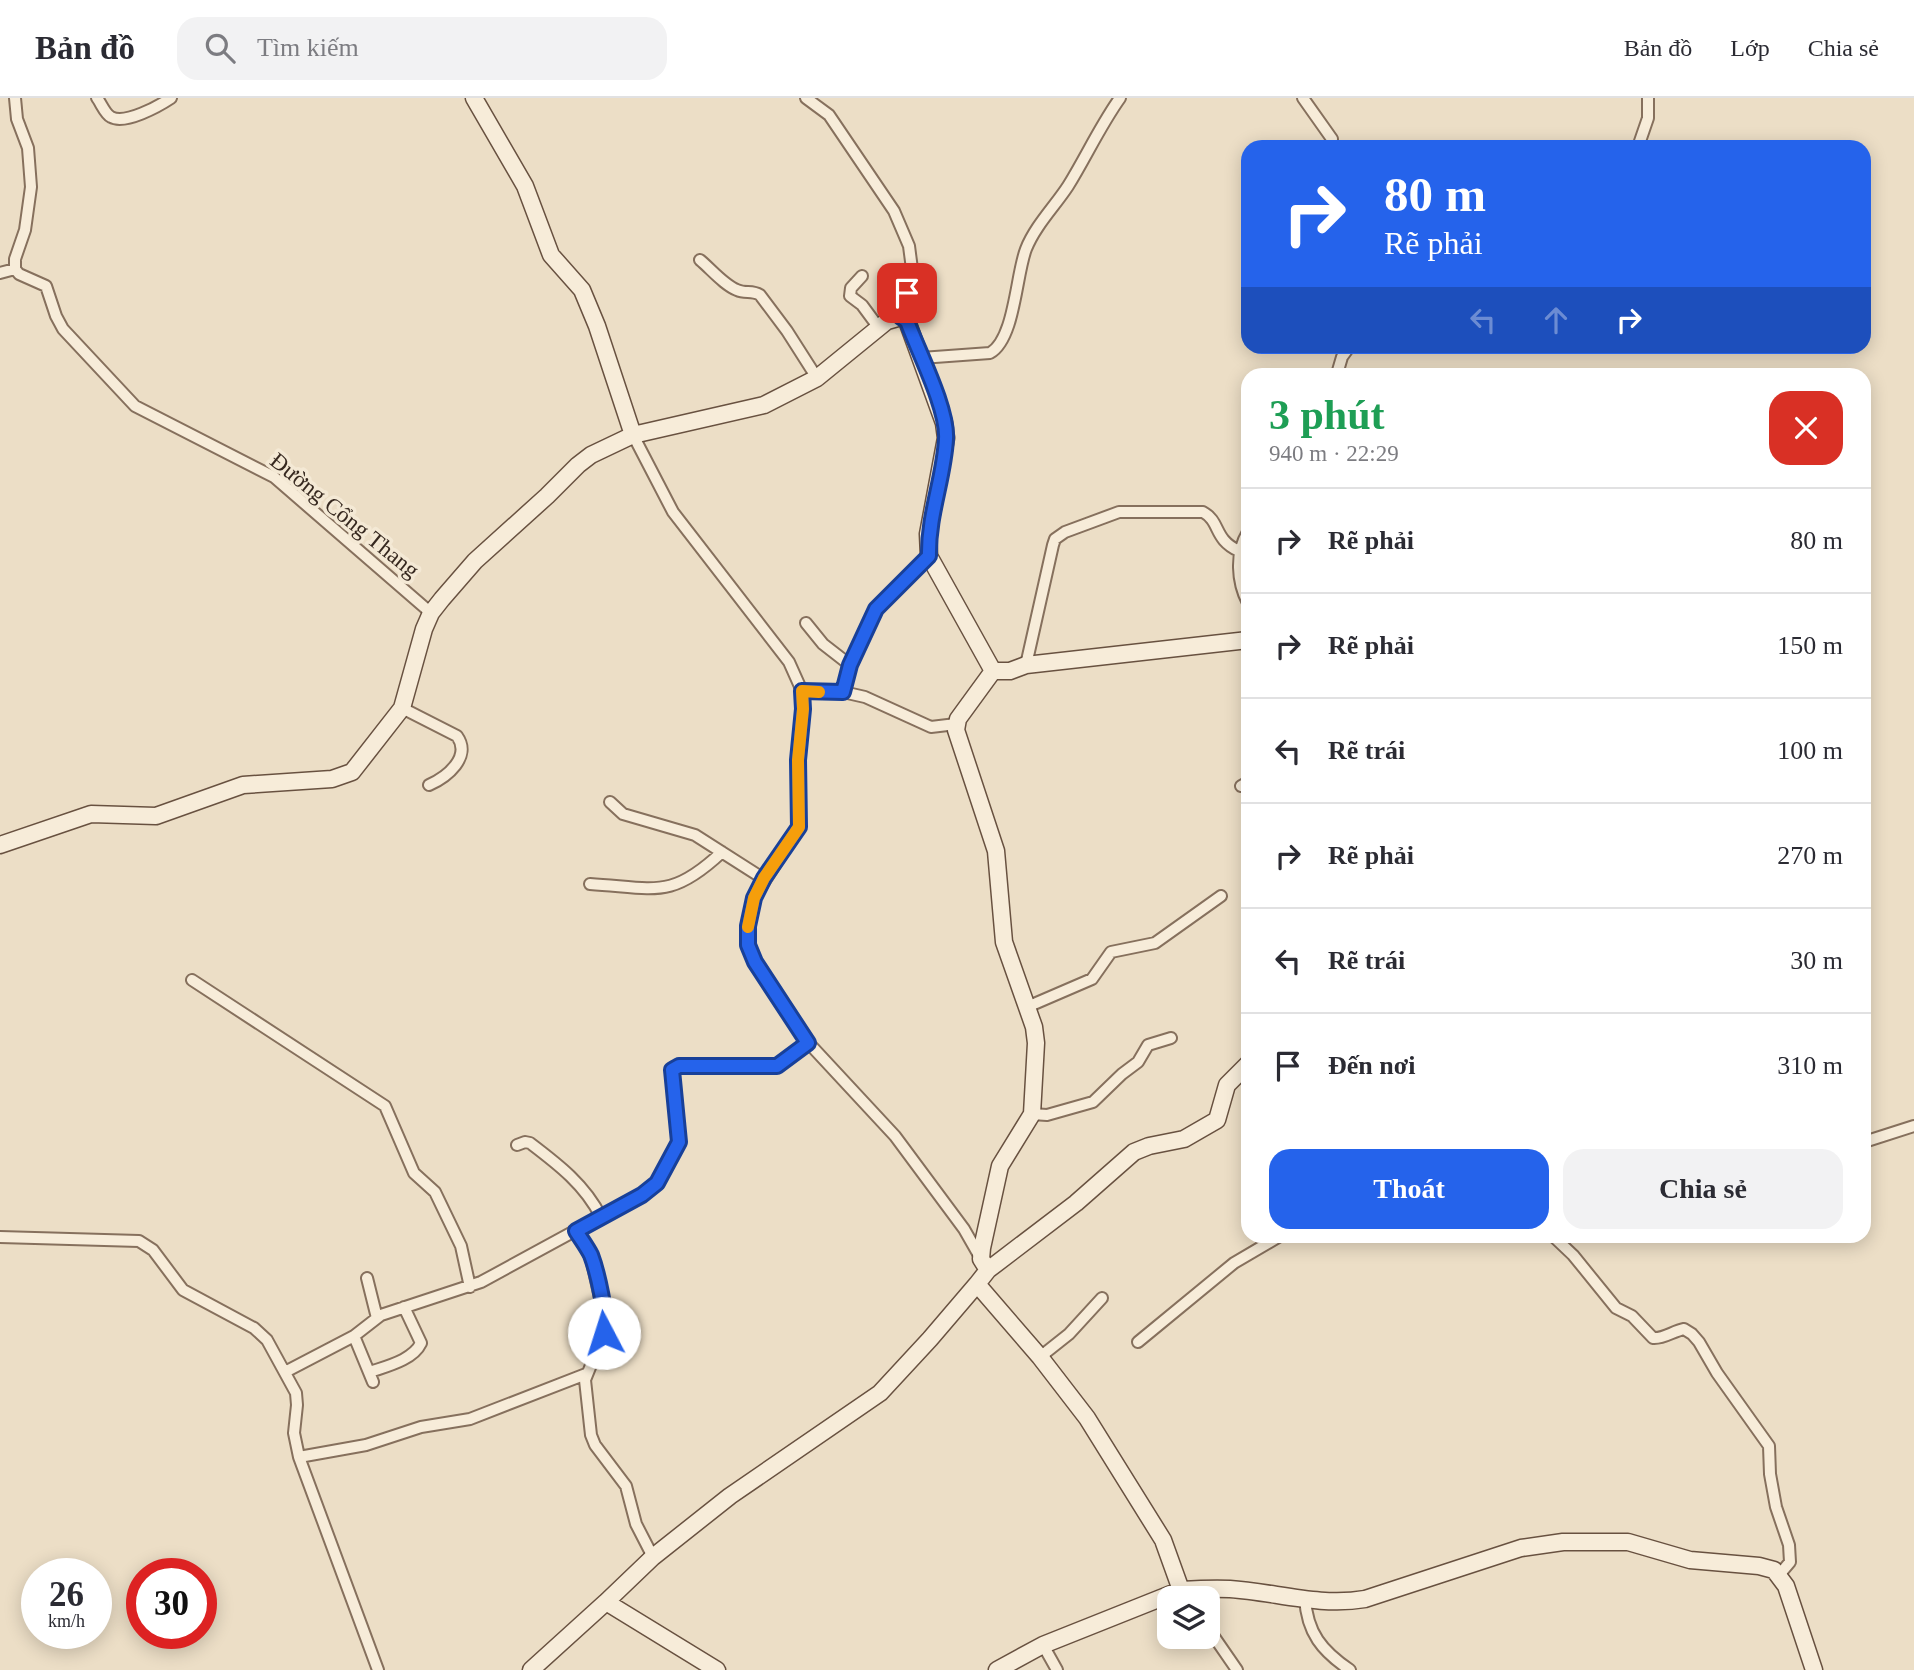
<!DOCTYPE html>
<html lang="vi">
<head>
<meta charset="utf-8">
<style>
  body { margin:0; font-family:"Times New Roman",serif; background:#f2f2f3; color:#2b2b33; height:100vh; display:flex; flex-direction:column; font-size:26px; white-space:nowrap }
  * { box-sizing:border-box; margin:0 }
  p { font-size:23px; color:#7c7c81 }
  .icon { flex:none; width:38px; height:38px; fill:none; stroke:currentColor; stroke-width:2; stroke-linecap:round; stroke-linejoin:round }
  .map { position:relative; flex:1; overflow:hidden }
  .drawer { position:absolute; left:1241px; top:270px; width:630px; height:875px; display:flex; flex-direction:column; background:#fff; border-radius:21px; box-shadow:0 4px 18px #0003 }
  .drawer>* { flex:none }
  .banner { position:absolute; left:1241px; top:42px; width:630px; height:214px; border-radius:21px; box-shadow:0 4px 18px #0003; background:#2563eb; color:#fff; overflow:hidden }
  .controls { position:absolute; left:1157px; top:1488px; display:grid; gap:14px }
  .controls a { display:grid; place-items:center; width:63px; height:63px; border-radius:14px; background:#fff; box-shadow:0 4px 18px #0003; font-size:35px }
  .speed { position:absolute; left:21px; top:1460px; display:flex; gap:14px; font-size:35px; font-weight:700; text-align:center }
  .speed>* { display:grid; place-content:center; width:91px; height:91px; border-radius:50%; background:#fff; box-shadow:0 4px 18px #0003; line-height:1 }
  .speed small { font-size:18px; font-weight:400 }
  .speed .limit { border:10px solid #d22; background:#fff; color:#111 }
  .pin { position:absolute; display:grid; place-items:center; width:60px; height:60px; color:#fff; margin:-30px; border-radius:14px; box-shadow:0 4px 10px #0006 }
  .me { position:absolute; width:77px; margin:-38px; rotate:355deg; stroke-linejoin:round; filter:drop-shadow(0 0 5px #0008) }
  .turn { display:flex; align-items:center; gap:24px; height:147px; padding:0 28px; font-size:32px }
  .turn .icon { width:91px; height:91px; stroke-width:2.5 }
  .turn b { display:block; font-size:49px; line-height:60px }
  .lanes { display:flex; align-items:center; height:66px; padding:0 28px; background:#0003; justify-content:center; gap:35px; direction:ltr }
  .lanes .off { opacity:.35 }
  .round { display:grid; place-items:center; flex:none; width:74px; height:74px; border-radius:21px; background:#f2f2f3 }
  .overview { display:flex; align-items:center; justify-content:space-between; height:119px; padding:0 28px }
  h1 { font-size:42px; font-weight:600; line-height:52px; color:#1e9e55 }
  .cta { display:flex; gap:14px; margin-top:auto; padding:14px 28px }
  .cta a { flex:1; height:80px; border-radius:21px; background:#2563eb; color:#fff; font-size:28px; font-weight:600; line-height:80px; text-align:center }
  .cta a+a { background:#f2f2f3; color:#2b2b33 }
  ul { padding:0; list-style:none }
  li { display:flex; align-items:center; gap:21px; height:105px; padding:0 28px; border-top:2px solid #e1e1e2 }
  li div { flex:1 }
  li b { display:block; font-size:26px }
  li em { font-style:normal }
  header { display:flex; align-items:center; gap:42px; box-sizing:border-box; height:98px; padding:0 35px; background:#fff; border-bottom:2px solid #e1e1e2 }
  header strong { font-size:33px }
  nav { display:flex; gap:38px; margin-inline-start:auto; font-size:24px }
  .search { width:490px; height:63px; background:#f2f2f3; display:flex; align-items:center; gap:18px; box-sizing:border-box; padding:0 24px; border-radius:21px; color:#7c7c81; font-size:26px }
  .map>svg:first-child { display:block }
  .lines { fill:none; stroke-linecap:round; stroke-linejoin:round }
  .street-casing { stroke:#86705d; stroke-width:14 }
  .secondary-casing { stroke:#685140; stroke-width:19 }
  .street { stroke:#f7ecd9; stroke-width:10 }
  .secondary { stroke:#f7ecd9; stroke-width:16 }
  .route-casing { stroke:#184099; stroke-width:18 }
  .route { stroke:#2563eb; stroke-width:12 }
  .slow { stroke:#f59e0b; stroke-width:12 }
  .labels { text-anchor:middle; stroke-width:7; stroke-linejoin:round; paint-order:stroke }
  .street-label { font-size:23px; fill:#372920; stroke:#f4e9d5 }
</style>
</head>
<body>
<header>
<strong>Bản đồ</strong>
<div class="search"><svg class="icon" aria-label="search" viewBox="0 0 24 24"><circle cx="10" cy="10" r="6"/><path d="M15 15l6 6"/></svg>Tìm kiếm</div>
<nav><a>Bản đồ</a><a>Lớp</a><a>Chia sẻ</a></nav>
</header>
<div class="map">
<svg width="1914" height="1572" viewBox="0 0 1914 1572">
  <rect width="100%" height="100%" fill="#ecdec6"/>
  <g class="lines">
    <defs>
      <path id="street" d="M97,0C101,5 105,16 111,19C125,27 159,8 171,0
        M806,0L829,17L894,113L909,148L912,171L901,219
        M1303,0L1332,41
        M1638,49L1648,20V0
        M700,162C711,171 724,187 737,192C745,196 752,192 760,197L787,233L817,280
        M15,171L19,176L46,188L56,218L63,231L135,308L274,379L431,515
        M15,171V161L25,132L31,89L28,50L17,21L15,0
        M0,175L15,171
        M862,178L851,190L850,198L862,207L879,230
        M921,260L990,255C1015,241 1016,176 1026,151C1035,128 1055,108 1068,88C1086,59 1100,28 1120,0
        M1337,276L1342,259L1350,248
        M633,337L673,414L789,564L802,593L803,611L798,661L799,729L754,800L748,828L750,855L804,940L895,1038L964,1131L980,1159
        M1248,434C1235,455 1237,484 1248,505
        M806,525L823,546L850,567
        M1026,567L1053,447L1055,441L1065,434L1119,414H1203C1221,424 1213,441 1239,453
        M802,593L843,594L865,599L931,629L956,626
        M843,594L850,567L876,511L929,458
        M402,610L457,638C472,659 447,679 429,687
        M1241,688L1248,684
        M610,704L623,716L695,737L764,781
        M590,786C655,790 671,802 722,754
        M192,882L385,1008L414,1075L435,1094L461,1148L470,1189
        M1027,909L1092,881L1111,854L1155,845L1221,798
        M1032,1016L1047,1017L1093,1004L1122,976L1138,964L1148,947L1171,940
        M1864,1044L1914,1028
        M517,1047L525,1044L530,1045C559,1067 585,1087 601,1119
        M576,1133L591,1160L605,1222L604,1235L585,1282L591,1337L595,1347L626,1388L636,1426L653,1459
        M1553,1138L1573,1157L1616,1210L1632,1218L1653,1240C1664,1241 1673,1233 1684,1231L1692,1236L1699,1244L1717,1275L1769,1348L1770,1376L1776,1409L1789,1447L1790,1464L1779,1477
        M0,1139L139,1143L153,1152L183,1192L254,1230L267,1242L296,1295L297,1307L294,1335L299,1359L378,1572
        M367,1180L377,1220
        M354,1238L373,1284
        M1138,1244L1234,1165L1280,1138
        M1040,1259L1069,1236L1102,1200
        M285,1274L354,1238L381,1217L481,1184L650,1092L661,1078L679,1044L672,972L674,969L777,968L808,945
        M370,1274C387,1268 413,1262 421,1245L404,1209
        M299,1359L366,1347L421,1329L470,1321L586,1276
        M1305,1500C1307,1535 1322,1553 1350,1572
        M1208,1530L1237,1572
        M1043,1547L1057,1572"/>
      <path id="secondary" d="M474,0L525,88L551,157L582,192L597,228L633,337L764,307L817,280L887,223L901,219L907,223L944,325L946,340L928,436L929,458L993,573H1010L1026,567L1248,542
        M0,747L91,716L156,718L243,687L332,681L352,674L402,610L424,531L431,515L442,501L475,463L547,398L578,367L591,357L633,337
        M988,1172L981,1161L982,1150L1000,1068L1032,1016L1036,945L1034,929L1004,844L996,753L956,632L958,621L993,573
        M1181,1492C1197,1491 1214,1490 1230,1491C1275,1494 1320,1509 1365,1501L1521,1450L1563,1444H1628L1690,1462L1759,1468L1774,1472L1786,1488L1814,1572
        M606,1504L653,1459L730,1398L880,1295L930,1241L977,1186
        M531,1572L606,1504L717,1572
        M997,1572L1043,1547L1181,1492L1163,1442L1087,1320L1040,1259L977,1186L988,1172L1076,1105L1134,1054L1149,1048L1184,1041L1217,1022L1227,987L1248,966"/>
    </defs>
    <use href="#street" class="street-casing"/>
    <use href="#secondary" class="secondary-casing"/>
    <use href="#street" class="street"/>
    <use href="#secondary" class="secondary"/>
  </g>
  <g class="lines">
    <defs>
      <path id="route" d="M604,1235C608,1219 597,1173 591,1157C587,1149 581,1141 576,1133L642,1097L657,1085L679,1044L672,972L679,968H777L808,945L755,864L748,847V828L754,800L764,780L799,729L798,662L803,611L802,593L843,594L850,567L876,511L929,458C928,417 944,380 946,341C948,311 918,253 907,223L901,219L907,195"/>
    </defs>
    <use href="#route" class="route-casing"/>
    <use href="#route" class="route"/>
    <path class="slow" d="M748,829L754,800L764,780L799,729L798,662L803,611L802,593L819,594"/>
  </g>
  <g class="labels">
    <g class="street-label">
      <text transform="translate(345 417) rotate(39)" y="8">Đường Cổng Thang</text>
    </g>
  </g>
</svg>
<div class="controls">
<a><svg class="icon" aria-label="layers" viewBox="0 0 24 24"><path d="M12 4l9 5-9 5-9-5zM3 14l9 5 9-5"/></svg></a>
</div>
<div class="speed"><div>26<small>km/h</small></div><div class="limit">30</div></div>
<div class="pin" style="left:907px;top:195px;background:#d93025"><svg class="icon" aria-label="arrive" viewBox="0 0 24 24"><path d="M6 21V4h12l-3 4 3 4H6"/></svg></div>
<svg class="me" style="left:604px;top:1235px" viewBox="-20 -20 40 40"><circle r="19" fill="#fff"/><path d="M0-13L10 11 0 6-10 11z" fill="#2563eb"/></svg>
<div class="banner">
<div class="turn"><svg class="icon" aria-label="right" viewBox="0 0 24 24"><path d="M7 20v-9h11M14 6l5 5-5 5"/></svg><div><b>80 m</b>Rẽ phải</div></div>
<div class="lanes"><svg class="icon off" aria-label="left" viewBox="0 0 24 24"><path d="M17 20v-9H6M10 6l-5 5 5 5"/></svg><svg class="icon off" aria-label="ahead" viewBox="0 0 24 24"><path d="M12 20V5M6 11l6-6 6 6"/></svg><svg class="icon" aria-label="right" viewBox="0 0 24 24"><path d="M7 20v-9h11M14 6l5 5-5 5"/></svg></div>
</div>
<section class="drawer">
<div class="overview"><div><h1>3 phút</h1><p>940 m · 22:29</p></div><a class="round" style="background:#d93025;color:#fff"><svg class="icon" aria-label="close" viewBox="0 0 24 24"><path d="M6 6l12 12M18 6L6 18"/></svg></a></div>
<ul>
<li><svg class="icon" aria-label="right" viewBox="0 0 24 24"><path d="M7 20v-9h11M14 6l5 5-5 5"/></svg><div><b>Rẽ phải</b></div><em>80 m</em></li>
<li><svg class="icon" aria-label="right" viewBox="0 0 24 24"><path d="M7 20v-9h11M14 6l5 5-5 5"/></svg><div><b>Rẽ phải</b></div><em>150 m</em></li>
<li><svg class="icon" aria-label="left" viewBox="0 0 24 24"><path d="M17 20v-9H6M10 6l-5 5 5 5"/></svg><div><b>Rẽ trái</b></div><em>100 m</em></li>
<li><svg class="icon" aria-label="right" viewBox="0 0 24 24"><path d="M7 20v-9h11M14 6l5 5-5 5"/></svg><div><b>Rẽ phải</b></div><em>270 m</em></li>
<li><svg class="icon" aria-label="left" viewBox="0 0 24 24"><path d="M17 20v-9H6M10 6l-5 5 5 5"/></svg><div><b>Rẽ trái</b></div><em>30 m</em></li>
<li><svg class="icon" aria-label="arrive" viewBox="0 0 24 24"><path d="M6 21V4h12l-3 4 3 4H6"/></svg><div><b>Đến nơi</b></div><em>310 m</em></li>
</ul>
<div class="cta"><a>Thoát</a><a>Chia sẻ</a></div>
</section>
</div>
</body>
</html>
